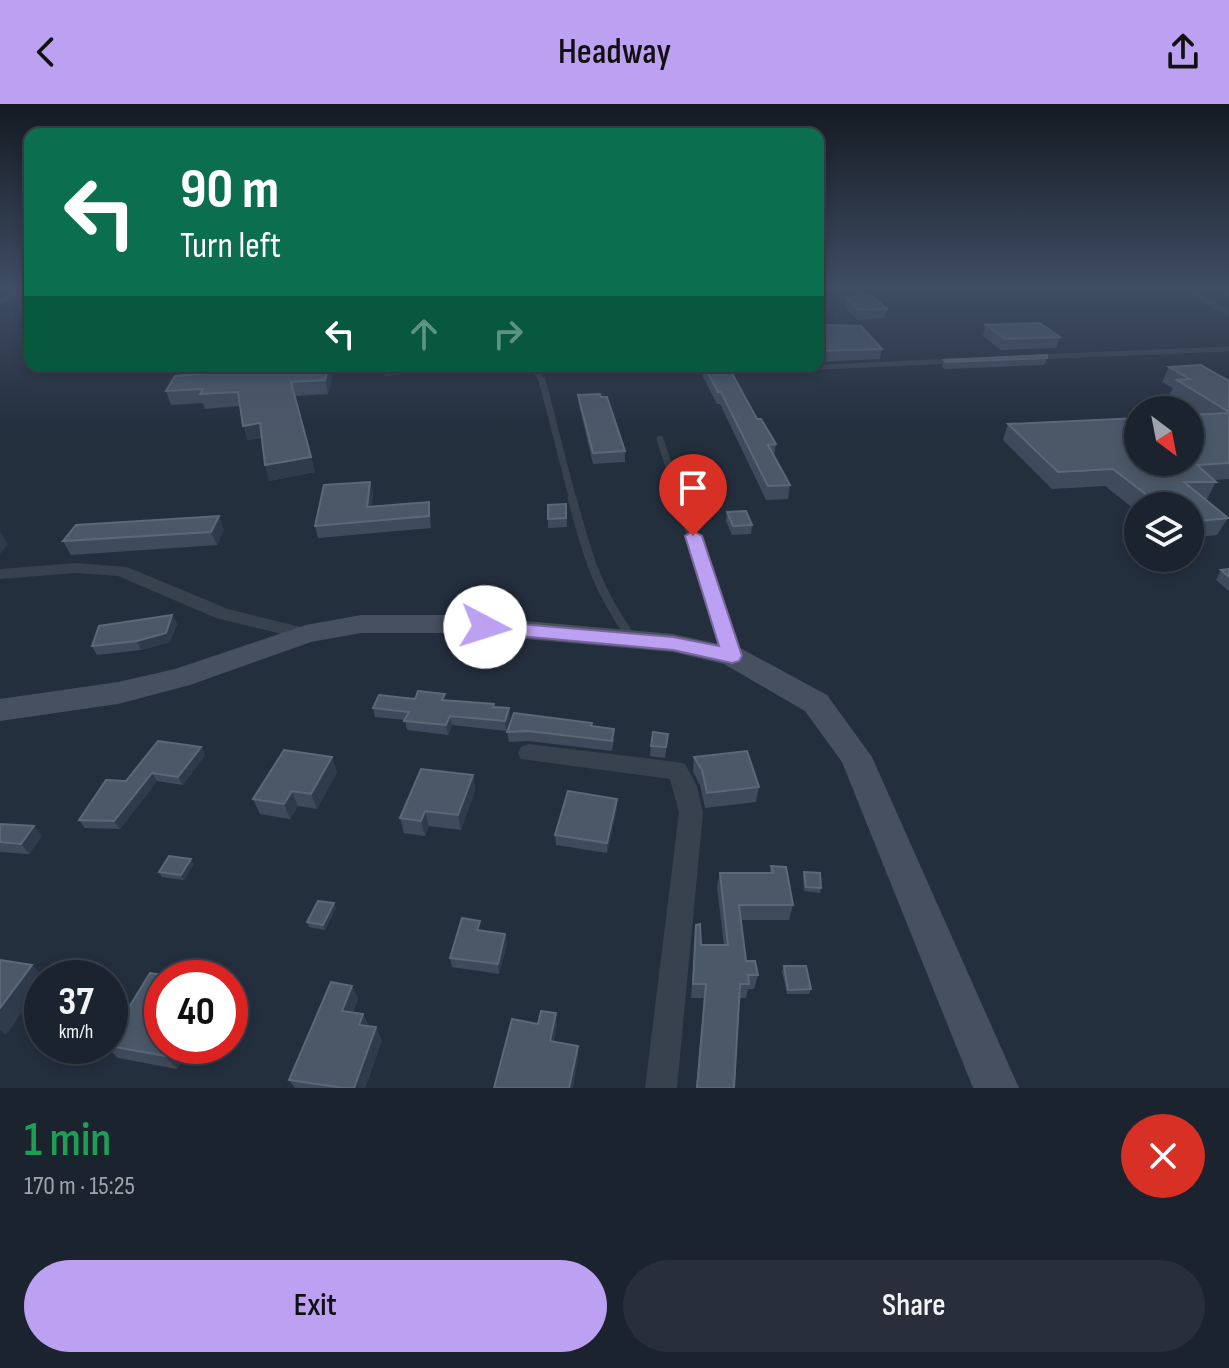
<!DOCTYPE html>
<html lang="en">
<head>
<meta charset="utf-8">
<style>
  body { margin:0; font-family:"Sofia Sans Condensed",sans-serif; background:#282f3a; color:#f1f3f6; height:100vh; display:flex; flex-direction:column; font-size:30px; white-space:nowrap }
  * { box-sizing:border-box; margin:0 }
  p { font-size:26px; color:#a0a4aa }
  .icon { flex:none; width:44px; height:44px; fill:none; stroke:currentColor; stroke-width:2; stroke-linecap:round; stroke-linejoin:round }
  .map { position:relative; height:984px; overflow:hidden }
  .panel { display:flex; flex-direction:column; background:#1b232e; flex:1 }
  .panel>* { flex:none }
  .top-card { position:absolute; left:24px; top:24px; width:800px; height:244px; border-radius:16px; box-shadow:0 4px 12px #0003,0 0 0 2px #39404a; background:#0b6e4f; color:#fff; overflow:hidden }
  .needle { width:52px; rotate:148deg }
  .tools { position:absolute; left:1124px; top:292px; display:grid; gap:16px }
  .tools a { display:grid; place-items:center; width:80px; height:80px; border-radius:50%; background:#1b232e; box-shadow:0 4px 12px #0003,0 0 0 2px #39404a; font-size:40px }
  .speed { position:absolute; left:24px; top:856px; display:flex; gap:16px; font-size:40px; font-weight:700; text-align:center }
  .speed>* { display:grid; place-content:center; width:104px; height:104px; border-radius:50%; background:#1b232e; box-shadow:0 4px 12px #0003,0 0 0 2px #39404a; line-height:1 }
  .speed small { font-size:20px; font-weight:400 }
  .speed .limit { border:12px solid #d22; background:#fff; color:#111 }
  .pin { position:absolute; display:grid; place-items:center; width:68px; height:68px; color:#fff; margin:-82px -34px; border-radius:50% 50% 50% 0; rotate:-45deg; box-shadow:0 0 8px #0007 }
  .pin .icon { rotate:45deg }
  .me { position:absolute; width:88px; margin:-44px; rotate:95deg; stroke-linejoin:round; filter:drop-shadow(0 0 6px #0008) }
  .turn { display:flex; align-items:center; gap:28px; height:168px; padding:0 24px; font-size:36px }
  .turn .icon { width:104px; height:104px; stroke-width:2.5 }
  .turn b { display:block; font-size:56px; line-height:68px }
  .lanes { display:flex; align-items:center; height:76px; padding:0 24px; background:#0003; justify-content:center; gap:40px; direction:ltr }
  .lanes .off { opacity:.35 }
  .round { display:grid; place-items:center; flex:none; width:84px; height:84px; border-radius:42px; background:#282f3a }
  .head { display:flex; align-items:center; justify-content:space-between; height:136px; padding:0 24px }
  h1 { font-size:48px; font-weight:600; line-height:60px; color:#1e9e55 }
  .cta { display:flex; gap:16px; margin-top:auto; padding:16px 24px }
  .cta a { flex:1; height:92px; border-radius:48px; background:#bca0f2; color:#111; font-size:32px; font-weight:600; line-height:92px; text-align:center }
  .cta a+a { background:#282f3a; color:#f1f3f6 }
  header { display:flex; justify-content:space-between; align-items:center; height:104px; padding:0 24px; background:#bca0f2; color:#111; font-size:36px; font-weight:600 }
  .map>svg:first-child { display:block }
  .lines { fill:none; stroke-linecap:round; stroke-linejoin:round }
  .lane-far3 { stroke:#38414e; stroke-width:5 }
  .lane-far2 { stroke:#38414e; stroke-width:7 }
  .lane-far1 { stroke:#38414e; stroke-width:9 }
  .lane { stroke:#38414e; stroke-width:11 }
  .street { fill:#38414e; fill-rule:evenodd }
  .secondary { fill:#465061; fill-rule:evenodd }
  .rail-casing { stroke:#5a6575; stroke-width:5 }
  .rail { stroke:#1d2633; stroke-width:3; stroke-dasharray:9; stroke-linecap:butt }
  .wall { fill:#3f4b5c }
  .shaded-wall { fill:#2f3b4b }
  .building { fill:#4b5868; stroke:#5c6777; stroke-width:2 }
  .route { fill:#bca0f2; stroke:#7a689d; stroke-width:2 }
</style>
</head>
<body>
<header><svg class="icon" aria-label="back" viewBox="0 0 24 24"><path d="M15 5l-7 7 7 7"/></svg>Headway<svg class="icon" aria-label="share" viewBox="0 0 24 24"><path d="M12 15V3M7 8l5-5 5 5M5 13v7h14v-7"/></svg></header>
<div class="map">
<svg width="1229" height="984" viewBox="0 0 1229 984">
  <rect width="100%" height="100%" fill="#242f3e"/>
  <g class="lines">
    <path class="lane-far3" d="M1035,253L1229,245
      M533,262L542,278
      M780,265L953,257"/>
    <path class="lane-far2" d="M542,276L573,396
      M660,335L680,396"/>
    <path class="lane-far1" d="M572,394C588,454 596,483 632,535
      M679,394L730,546"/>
    <path class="lane" d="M729,544L732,552"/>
    <path class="street" d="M22,185H30V188L0,200V194Z
      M1179,185H1191L1229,206V213Z
      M76,459L127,463L228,505L313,526L316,530L306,536L216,514L118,472L76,469L0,475V465Z
      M529,640L677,658L685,660L697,682L703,709L677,984H645L679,709L670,675L521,655L518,649L521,643Z"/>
    <path class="secondary" d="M361,511H455L673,530L742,545L827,591L872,653L1019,984H973L842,658L805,607L724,560L673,548L455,529H361L311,538L190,581L118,600L0,617V595L118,578L175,565L306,521Z"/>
    <defs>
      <path id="rail" d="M1223,185L1229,188"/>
    </defs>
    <use href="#rail" class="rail-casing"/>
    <use href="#rail" class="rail"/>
  </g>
  <path class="wall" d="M846,193L887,205L884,214L857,216L844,202Z
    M818,218L882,245L880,255L818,258Z
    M986,221L1060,233L1056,244L1001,246L983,232Z
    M1047,254L1044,261L944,265L942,263L944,256Z
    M257,262H292V263L329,262L332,274L328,290L295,292L315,368L269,377L261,334L248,336L240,302L205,305L203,299L171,301L166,287L221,268Z
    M383,262H486V266L463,268L462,263L385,272Z
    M701,262H728L757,315L776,340L774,352L790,381L788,395L766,396L720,300H717L700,267Z
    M1169,263L1229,277V375L1214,376L1216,378L1207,395H1205L1228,414L1217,431L1190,434V402H1138V408L1105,382L1052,385L1003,336L1008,320L1200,311L1169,291L1173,284L1162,278Z
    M578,291L625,347V358L593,360L579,301Z
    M373,389L371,403L431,410V424L318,434L315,422Z
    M566,400L567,423L548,424V401Z
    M727,408L752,421L751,430L732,431L726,417Z
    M224,425L217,441L71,451L63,437Z
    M1229,465V487L1216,476L1221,466Z
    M172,511L177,520L170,538L141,546L97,551L92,542Z
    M415,595L446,597L509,604L510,614L506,627L452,621L448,631L407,626L405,616L375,613L373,604Z
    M592,622L614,635L612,647L529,637L509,638L507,628Z
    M668,630L665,654L650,652L651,642Z
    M201,643L205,651L183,681L157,677L120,725L85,724L79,716L126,677Z
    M694,653L759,683L756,698L705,704L700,681L693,668Z
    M337,668L317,705L298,702L290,715L260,710L253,695Z
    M473,671L475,686L461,726L429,722L425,732L404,729L400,714Z
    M617,695V705L607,749L556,741L555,731Z
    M0,720L42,732L29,750L0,748Z
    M194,760L184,776L162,773L159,768Z
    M771,762L793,801L789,816H741L746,857L758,871L754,885H748L746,894H739L734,984H696L704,894H691L696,821L701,841H724L717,783L720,769H770Z
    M804,768L821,784L820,789L804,787L803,773Z
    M334,799L336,804L325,826L309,823L307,818Z
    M481,827L507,840L499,870L452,863L450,854Z
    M784,862L811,885L809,890H787L782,867Z
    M150,869L170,872L172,874H162V942H189L177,965L118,954L106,942H110V934Z
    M352,882L358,895L353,908L363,910L369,922L382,936L365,984H295L289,976Z"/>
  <path class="shaded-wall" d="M329,262L332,274L328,290L325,276Z
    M383,262H462V263L385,272Z
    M295,292L315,368L269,377L265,361Z
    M260,319L264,333L248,336L243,322Z
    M370,378L373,389L370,415L367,403Z
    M429,398L431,410V424L429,412Z
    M219,412L224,425L217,441L211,428Z
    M0,427L8,440L0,450Z
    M172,511L177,520L170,538L141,546L137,537Z
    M509,604L510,614L506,627L505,617Z
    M450,612L452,621L448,631L446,621Z
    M201,643L205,651L183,681L178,673Z
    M332,653L337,668L317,705L311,690Z
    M152,669L157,677L120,725L114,717Z
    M473,671L475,686L461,726L458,711Z
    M292,687L298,702L290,715L284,700Z
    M617,695V705L607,749V739Z
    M425,707L429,722L425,732L421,717Z
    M34,722L42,732L29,750L21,740Z
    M191,755L194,760L184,776L181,771Z
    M334,799L336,804L325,826L323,821Z
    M505,830L507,840L499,870L498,860Z
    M32,861L45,874H42V879L6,931L0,926V904Z
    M352,882L358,895L348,920L342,907Z
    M556,909L557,922L551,950L550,937Z
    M363,910L369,923L359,921Z
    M376,923L382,936L365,984H354Z
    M171,942H189L177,965L165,952Z
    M578,942V955L573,984H569Z"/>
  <path class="building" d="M872,192L887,205L859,206L846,193Z
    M818,218H820L825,221L861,222L882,245L818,247Z
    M1040,219L1060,233L1005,235L986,221Z
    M1047,251V254L946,258L944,256Z
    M1201,261L1229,277V308L1177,276L1190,275L1169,263Z
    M257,262H290V263L329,262L325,276L291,278L311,353L265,361L260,319L243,322L238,288L200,290L203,285L166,287L175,272L221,268L224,264Z
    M704,262H728L757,315H761L776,340L768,341L790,381L768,382L721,288H718Z
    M600,290L601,293H607L625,347L593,349L578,291Z
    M1229,309V359L1197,361L1216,378H1184L1228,414L1190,418V402H1161L1113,365L1058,368L1008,320L1138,314V358H1190V311Z
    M370,378L367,403L429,398V412L315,422L324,381Z
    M566,400V414L548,415V401Z
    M746,407L752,421L733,422L727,408Z
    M219,412L211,428L63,437L76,421Z
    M1229,465V473L1221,466Z
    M172,511L166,529L137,537L92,542L99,522Z
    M418,587L445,590L442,596L494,600L493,603L509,604L505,617L450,612L446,621L404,617L409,608L373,604L379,591L415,595Z
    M514,609L592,619L591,622L614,625L612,637L528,627L507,628Z
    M653,628L668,630L666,643L651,642Z
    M158,637L201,643L178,673L152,669L114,717L79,716L106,676L126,677Z
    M284,646L332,653L311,690L292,687L284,700L253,695Z
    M747,647L759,683L707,689L702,666L694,653Z
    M421,665L473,671L458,711L425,707L421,717L400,714Z
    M568,687L617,695L607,739L555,731Z
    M0,720L34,722L21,740L0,738Z
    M169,752L191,755L181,771L159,768Z
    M771,762L786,763L793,801H739L746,857H755L758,871H748L749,880H740L734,984H697L706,880H693L696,821L700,820L701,841H728L720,769H773Z
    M804,768L820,769L821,784L806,783Z
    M318,797L334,799L323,821L307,818Z
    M462,814L480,817L477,826L505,830L498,860L450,854Z
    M0,856L32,861L0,904Z
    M784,862H806L811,885L788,886Z
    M150,869L170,872L169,874H162V942H171L165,952L109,942L110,934Z
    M331,878L352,882L342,907L363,910L359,921L376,923L354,984H344L289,976Z
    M541,907L556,909L550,937L578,942L569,984H494L512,915L538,920Z"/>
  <linearGradient id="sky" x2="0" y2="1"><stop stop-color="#141a22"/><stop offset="0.57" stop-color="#3f4d63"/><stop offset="1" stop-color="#3f4d63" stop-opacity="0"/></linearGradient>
  <rect width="1229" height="323" fill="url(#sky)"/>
  <path class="route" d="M693,427L702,432L742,552L739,557L732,559L673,546L485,529L475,523L485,517L673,533L719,542L685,432Z"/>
</svg>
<div class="tools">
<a><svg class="needle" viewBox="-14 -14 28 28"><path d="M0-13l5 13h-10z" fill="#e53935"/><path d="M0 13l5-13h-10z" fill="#a0a4aa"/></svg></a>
<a><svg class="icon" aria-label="layers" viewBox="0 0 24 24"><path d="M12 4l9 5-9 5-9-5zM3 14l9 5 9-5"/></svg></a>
</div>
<div class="speed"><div>37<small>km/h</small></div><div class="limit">40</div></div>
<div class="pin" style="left:693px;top:432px;background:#d93025"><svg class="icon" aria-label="arrive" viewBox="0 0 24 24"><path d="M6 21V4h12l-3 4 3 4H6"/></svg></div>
<svg class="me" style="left:485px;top:523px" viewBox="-20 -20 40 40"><circle r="19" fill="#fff"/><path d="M0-13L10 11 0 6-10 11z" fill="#bca0f2"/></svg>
<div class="top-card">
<div class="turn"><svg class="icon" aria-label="left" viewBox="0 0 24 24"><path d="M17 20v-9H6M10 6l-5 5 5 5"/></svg><div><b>90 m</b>Turn left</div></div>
<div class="lanes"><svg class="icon" aria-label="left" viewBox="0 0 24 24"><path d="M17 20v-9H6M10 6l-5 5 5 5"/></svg><svg class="icon off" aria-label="ahead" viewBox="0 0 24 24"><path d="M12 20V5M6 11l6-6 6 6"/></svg><svg class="icon off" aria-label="right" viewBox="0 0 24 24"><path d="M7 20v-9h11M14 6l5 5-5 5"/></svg></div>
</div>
</div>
<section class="panel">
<div class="head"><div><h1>1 min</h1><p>170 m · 15:25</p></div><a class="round" style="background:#d93025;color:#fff"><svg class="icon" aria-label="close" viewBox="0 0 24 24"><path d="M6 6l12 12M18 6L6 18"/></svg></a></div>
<div class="cta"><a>Exit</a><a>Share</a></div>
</section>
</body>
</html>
